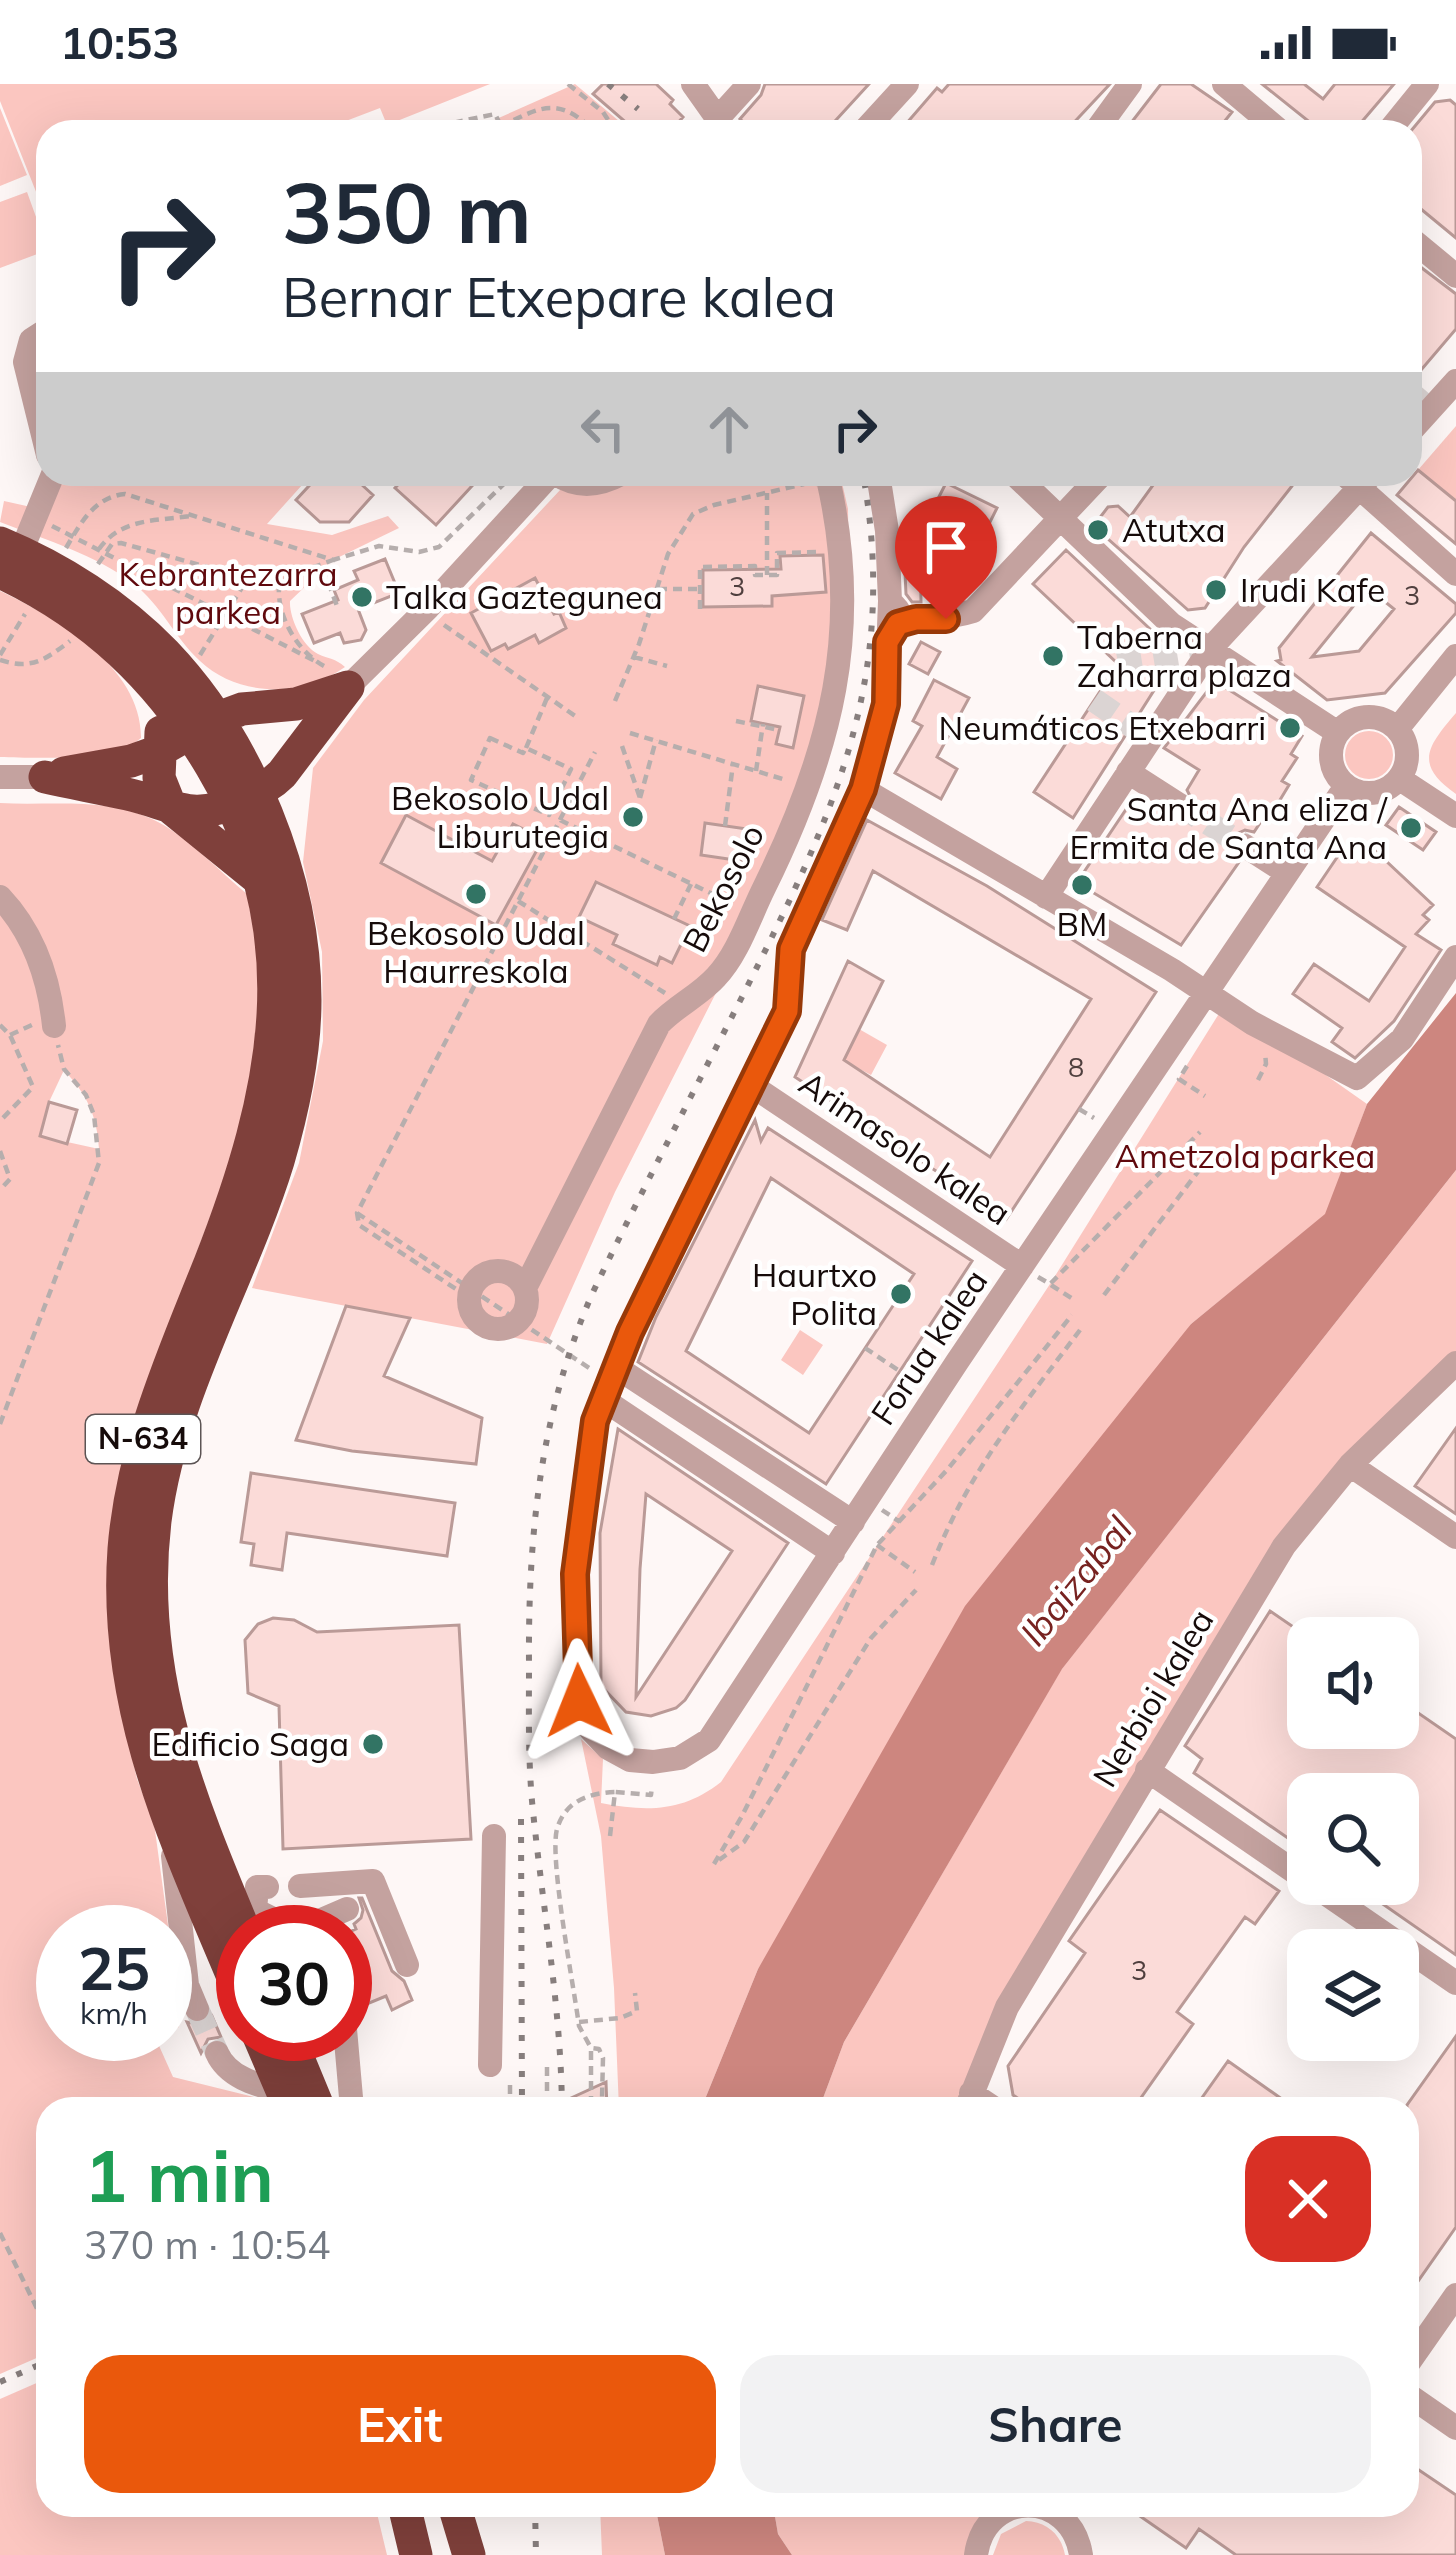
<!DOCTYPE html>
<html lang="en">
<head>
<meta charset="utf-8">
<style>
  body { margin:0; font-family:Mulish,sans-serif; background:#f2f2f3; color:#1f2937; height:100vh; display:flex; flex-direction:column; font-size:45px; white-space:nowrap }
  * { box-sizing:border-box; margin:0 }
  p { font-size:39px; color:#747a83 }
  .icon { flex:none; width:66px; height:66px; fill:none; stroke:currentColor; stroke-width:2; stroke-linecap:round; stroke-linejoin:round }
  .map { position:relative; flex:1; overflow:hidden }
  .side { position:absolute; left:36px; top:2013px; width:1383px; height:420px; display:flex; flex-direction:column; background:#fff; border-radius:36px; box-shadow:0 12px 48px #0002 }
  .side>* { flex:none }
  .top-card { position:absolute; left:36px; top:36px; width:1386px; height:366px; border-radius:36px; box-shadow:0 12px 48px #0002; background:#fff; color:#1f2937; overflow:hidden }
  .fabs { position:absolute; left:1287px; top:1533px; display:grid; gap:24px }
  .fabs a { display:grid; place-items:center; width:132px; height:132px; border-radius:24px; background:#fff; box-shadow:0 12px 48px #0002; font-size:60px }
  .speed { position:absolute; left:36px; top:1821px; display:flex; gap:24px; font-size:60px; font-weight:700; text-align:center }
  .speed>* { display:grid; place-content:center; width:156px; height:156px; border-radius:50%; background:#fff; box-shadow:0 12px 48px #0002; line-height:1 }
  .speed small { font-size:30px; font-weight:400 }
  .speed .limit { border:18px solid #d22; background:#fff; color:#111 }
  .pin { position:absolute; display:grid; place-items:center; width:102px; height:102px; color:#fff; margin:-123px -51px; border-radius:50% 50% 50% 0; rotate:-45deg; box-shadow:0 0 12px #0007 }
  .pin .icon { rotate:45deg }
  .me { position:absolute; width:132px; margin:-66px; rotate:358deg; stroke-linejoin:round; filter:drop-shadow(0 0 9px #0008) }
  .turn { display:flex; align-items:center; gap:42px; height:252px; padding:0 48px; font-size:54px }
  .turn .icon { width:156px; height:156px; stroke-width:2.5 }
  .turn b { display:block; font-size:84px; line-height:102px }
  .lanes { display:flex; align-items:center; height:114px; padding:0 48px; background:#0003; justify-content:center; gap:60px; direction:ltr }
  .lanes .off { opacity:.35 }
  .round { display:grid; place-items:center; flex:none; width:126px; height:126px; border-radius:36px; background:#f2f2f3 }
  .head { display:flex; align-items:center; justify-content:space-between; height:204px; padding:0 48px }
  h1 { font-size:72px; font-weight:700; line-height:90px; color:#1e9e55 }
  .primary-button { display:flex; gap:24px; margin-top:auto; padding:24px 48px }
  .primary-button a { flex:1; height:138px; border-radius:36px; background:#ea580c; color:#fff; font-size:48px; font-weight:700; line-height:138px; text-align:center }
  .primary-button a+a { background:#f2f2f3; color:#1f2937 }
  .status { display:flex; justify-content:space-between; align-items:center; height:84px; padding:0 60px; background:#fff; direction:ltr }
  .status svg { height:33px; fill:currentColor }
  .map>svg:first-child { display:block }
  .green { fill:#fbc6c0; fill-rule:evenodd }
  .water { fill:#cd867f }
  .building { fill:#fbdbd8; stroke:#ba9a97; stroke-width:3; fill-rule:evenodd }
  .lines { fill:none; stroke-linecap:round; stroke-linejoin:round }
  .minor-tunnel { stroke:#dbd4d3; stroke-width:24; stroke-dasharray:24 12; stroke-linecap:butt }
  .path { stroke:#b6aead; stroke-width:4.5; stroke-dasharray:9 6; stroke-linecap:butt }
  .minor { stroke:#c4a29f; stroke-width:24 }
  .highway { stroke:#7f403b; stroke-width:33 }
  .rail { stroke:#877e7d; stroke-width:6; stroke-dasharray:6 12; stroke-linecap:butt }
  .route-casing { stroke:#983908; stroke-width:30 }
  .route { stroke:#ea580c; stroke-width:21 }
  .poi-dot { fill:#327464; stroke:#fff; stroke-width:4.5 }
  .labels { text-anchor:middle; stroke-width:9; stroke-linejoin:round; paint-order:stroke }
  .number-label { font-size:27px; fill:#4f3f3e }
  .shield { fill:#fff; stroke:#5c5454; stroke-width:3 }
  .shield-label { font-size:30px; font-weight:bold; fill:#160b0a }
  .poi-label { font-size:33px; fill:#160b0a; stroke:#fff; text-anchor:end }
  .park-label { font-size:33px; fill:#60090d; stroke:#fff }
  .street-label { font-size:33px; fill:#160b0a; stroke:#fff }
  .water-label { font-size:36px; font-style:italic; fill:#772220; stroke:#fff }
</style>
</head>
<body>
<div class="status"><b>10:53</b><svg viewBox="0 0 49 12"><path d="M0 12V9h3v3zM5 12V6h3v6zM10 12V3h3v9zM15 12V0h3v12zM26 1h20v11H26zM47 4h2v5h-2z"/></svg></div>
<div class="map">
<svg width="1456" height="2471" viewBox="0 0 1456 2471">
  <rect width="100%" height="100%" fill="#fef7f6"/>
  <path class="green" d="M0,0H490L387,41L380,24L317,48H48V138L0,17Z
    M575,0L632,48H467Z
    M0,24L27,91L0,102Z
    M27,108L48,166L0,184V118Z
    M48,242V390H312L267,440L332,451L388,432L399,444L333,476L290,517C289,533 302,562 318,570C329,575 335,574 345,583C304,613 239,614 200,577C175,554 161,521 134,500C95,470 45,456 0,438L4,417L31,423L43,391V375L20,280Z
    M1456,342V417L1418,386Z
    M575,390H840L848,425L850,580L824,675L789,765L615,1108L547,1260L252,1204L299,1079L323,957L322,868L303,778L313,684L364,616Z
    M0,507C57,534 142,583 141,654C115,678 36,674 0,673Z
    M1456,629V710C1413,680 1428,662 1456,629Z
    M1345 671a24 24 0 1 1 48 0a24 24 0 1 1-48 0Z
    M0,719C53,722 109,712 158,738C190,755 219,787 247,810L259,875L260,950L237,1062L145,1305L126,1362L113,1428L107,1509L116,1603L137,1695L154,1739L174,1885L166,1913L179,1943L165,1950V1848H63V1950H165L156,1955L173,1993L258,2014L257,2025H48V2269L0,2290ZM64,986C87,1011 97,1031 99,1065L40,1052L49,1018Z
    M1225,920L1367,1020L1326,1130L1191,1240L758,1885L701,2025H619L614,1904L601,1752L581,1655L603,1675L601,1719C647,1728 683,1728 721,1698L1050,1200Z
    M859,945L887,961L871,991L842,976Z
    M1456,1086V1279L1350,1381L1147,1686L966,2025H819L844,1958L1061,1586Z
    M800,1246L823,1261L803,1291L781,1276Z
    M48,2294V2421H375L387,2471H0V2315Z
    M600,2421H655L665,2471H602Z
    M773,2421H991L996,2433L977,2471H792L778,2450Z
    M1026,2437C1047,2438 1061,2450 1065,2471H993L1001,2450Z"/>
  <path class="water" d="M1456,909V1086L1062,1585L844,1958L819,2025H701L758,1885L965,1522L1191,1240L1325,1130L1367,1020Z
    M655,2421H773L778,2450L792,2471H665Z"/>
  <path class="building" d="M603,0H656L673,16L670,20L683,33L670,48H637L593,10Z
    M765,0H869L825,48H754L740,35L761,11Z
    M949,0H1110L1065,48H899L937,4L942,8Z
    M1161,0H1191L1232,28L1216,48H1124Z
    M1262,0H1304L1323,15L1335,0H1394L1353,48H1322Z
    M1450,16L1456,21V154L1410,116V48L1435,18Z
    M1410,175L1456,210V245L1410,299Z
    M1418,386L1456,417V460L1397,411Z
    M320,390H350L373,411L349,438H320L296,416Z
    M408,390H483L436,441L395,404Z
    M1161,390H1290L1292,402L1244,463L1205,524L1188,526L1098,446V436L1108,423L1118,422L1130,433Z
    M946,399L997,424L976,466L925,440Z
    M1371,449L1456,520V529L1385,609L1327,616L1277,577L1281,576L1279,564ZM1368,504L1394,525L1359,567L1312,573Z
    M920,450L921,518H912L906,510L904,466L912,465Z
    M1066,466L1165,559L1172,578L1073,734L1034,708L1118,580L1033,500Z
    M823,471L826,508L772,512V522L703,523V486L781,485L780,472Z
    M385,475L399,509L358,525L366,546L361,556L344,559L340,549L314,559L302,530L338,516L334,506L358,496L354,487Z
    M535,494L554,530L559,528L566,544L539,559L535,551L508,565L505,560L491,567L471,529Z
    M921,558L940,568L928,590L909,580Z
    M934,596L969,614L937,673L957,685L941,715L895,689L922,642L913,637Z
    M1215,597L1302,652L1291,670L1297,674L1282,697L1289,701L1266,739L1262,736L1254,748L1245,746L1232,752L1230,768L1239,778L1181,861L1082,802V791L1135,712L1176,736L1191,730L1194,720L1187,706L1199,686L1164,664Z
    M758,602L804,612L793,664L776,660L780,643L751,637Z
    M1399,723L1436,748L1423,766L1386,741Z
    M406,731L492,777L513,740L543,755L496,841L381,779Z
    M867,736L987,802L1156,908L1007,1134L1005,1127L1002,1131L795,993L848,877L883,897L844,976L990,1073L1091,915L873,787L847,846L822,836Z
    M705,739L747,745L742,777L701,771Z
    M1359,756L1371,763L1433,821L1423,831L1429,836L1416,850L1441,866L1394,937L1355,974L1332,958L1342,944L1293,910L1314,880L1369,917L1405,863L1317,803L1340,769L1347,774Z
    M596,798L690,842L672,879L660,873L657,881L613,860L617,851L579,833Z
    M49,1018L77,1026L67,1060L40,1052Z
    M755,1036L761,1057L768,1044L972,1177L826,1400L638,1278L656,1233ZM771,1094L914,1190L809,1349L686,1267Z
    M346,1222L410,1234L384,1292L482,1334L476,1380L352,1367L296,1356Z
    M1456,1344V1430L1415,1402Z
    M618,1345L788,1459L685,1616L676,1624L651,1632L626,1628L601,1602L600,1449ZM646,1410L732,1467L636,1613L640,1485Z
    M251,1389L455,1419L447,1472L287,1449L282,1486L251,1481L254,1460L241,1458Z
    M1270,1527L1308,1553V1644H1398V1615L1456,1655V1871L1354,1800H1398V1710H1308V1768L1194,1689L1202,1675L1185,1662Z
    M273,1534L294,1536L317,1548L459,1541L471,1755L283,1765L279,1622L248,1609L245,1556L258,1540Z
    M1160,1726L1279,1807L1255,1840L1245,1833L1177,1928L1193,1940L1133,2025H1034L1013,2011L1008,1982L1085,1869L1069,1857Z
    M359,1814H362L392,1887L404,1897L412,1916L392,1926L386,1912L345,1929V1850L356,1845L354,1840L361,1834L363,1826Z
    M212,1932L221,1953L208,1955L201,1969L187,1938L202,1941Z
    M1456,1952V2143L1407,2213V2021Z
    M1228,1977L1296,2025H1194Z
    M606,1998L607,2025H547Z
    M1407,2378L1456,2411V2471H1236L1199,2445L1186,2464L1124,2421H1407Z"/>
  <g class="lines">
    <path class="minor-tunnel" d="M1410,309L1430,326
      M1118,580L1210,565
      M1094,616L1151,655
      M1178,720L1245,762
      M197,1925L217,1969"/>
    <path class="path" d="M568,0L603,28L616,48
      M410,48L495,30L501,42
      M486,48C536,29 552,5 595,48
      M73,391L100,393
      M52,442L315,577
      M66,464C80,440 94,413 125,410L333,476L379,462L419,468L439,463L514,390
      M99,465C121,434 156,437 191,432
      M98,480L112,460L121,459L279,503
      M767,491V409
      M658,505H700
      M700,525V483L755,482V491H777V469L819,468
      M444,541L578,634
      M0,571L25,530
      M200,571L248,494
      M634,573L667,582
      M0,576C31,586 45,576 70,557
      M324,582C298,568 277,533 279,503L287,493L333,476L328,498L337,522
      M615,617L639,560L668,470L693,430L714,421L804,400
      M736,637L779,646
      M630,649L786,696
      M490,654L523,669L526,664L571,685L549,731L471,696Z
      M622,662L640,714
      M526,664L547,614
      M756,687L763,640
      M640,714L656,656
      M560,736L733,820
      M725,742L733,680
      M518,817L665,909
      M674,835L691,800
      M0,941L10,951L33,1003L0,1037
      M10,951L32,941
      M1187,982L1179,995L1205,1012
      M1258,996L1266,980L1265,968
      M1079,1025L1094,1034
      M0,1067L10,1095L0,1106
      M357,1129L592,1286
      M1038,1193L1050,1200L1200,1048
      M1051,1201L1076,1217
      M1104,1211L1213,1068
      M468,1213L359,1141L357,1129L595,668
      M865,1264L916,1298
      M0,1340L99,1079L94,1031L86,1011L64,985L58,961
      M882,1426L900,1438
      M877,1461L915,1488
      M932,1481C969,1387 1020,1326 1080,1246
      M610,1752L615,1708L651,1711L652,1702
      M719,1776L744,1758L871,1554L916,1506
      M714,1780L742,1732L877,1461L947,1386L1072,1231
      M579,1938L620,1934L637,1927L635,1909
      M591,1967V2021
      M547,1983V2025
      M510,2001V2025
      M591,2021L602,2015L603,1974L599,1965L591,1964L579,1942C574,1903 549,1775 557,1745C565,1717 589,1709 615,1708
      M571,2025L591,2015
      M0,2149L48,2247"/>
    <path class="minor" d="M693,0L727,48
      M1224,0L1281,48
      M719,33L749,0
      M863,48L907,0
      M1095,48L1130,0
      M1388,48L1427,0
      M1410,154L1456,192
      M48,245L31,256L25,278L48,371
      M1410,348L1456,297
      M556,390C577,404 599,402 621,390
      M878,390L887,447L890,517L898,526
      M1014,390L1171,540L1338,649
      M1344,390L1456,490
      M21,468L53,390
      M890,517L886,620L863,705L791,865L787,927L630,1248L595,1337L575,1490L579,1617L591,1646L608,1664L630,1676L653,1678L680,1674L709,1656L957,1278L1346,702
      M888,558L898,540C923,533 948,535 973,527L1102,390
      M348,603L428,524L551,390
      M1331 671a38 38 0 1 1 76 0a38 38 0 1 1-76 0Z
      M1398,644L1456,572
      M1128,688L1178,720
      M0,693H45
      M1400,695L1456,732
      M863,705L1172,886L1252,939L1357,994L1402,955L1456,873
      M1245,762L1287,789
      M0,813C34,849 49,893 54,942
      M1046,813L1210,565L1372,390
      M751,1001L1022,1182
      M469 1216a29 29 0 1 1 58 0a29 29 0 1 1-58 0Z
      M525,1204L659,940C676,922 700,911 716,893C738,870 750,832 764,804C831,668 863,546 828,395L820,390
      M616,1283L853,1438
      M604,1316L833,1469
      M1350,1381L1456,1453
      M1147,1686L1308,1797
      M173,1772L187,1901L197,1925
      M1312,1800L1456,1899
      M300,1802L373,1797L407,1881
      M255,1826L257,1803H267
      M236,1827L255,1826L299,1848
      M296,1847L347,1825
      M345,1945L352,2025
      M217,1969C228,1994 258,2001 283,2008
      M490,1981L494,1752
      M971,2009L995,2025
      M966,2025L1007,1923L1284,1462L1350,1381L1456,1279
      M1407,2281L1456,2211
      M1407,2310L1456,2344
      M976,2471C985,2405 1071,2405 1081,2471"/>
    <path class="highway" d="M0,459C60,484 120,522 165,569C249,657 305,794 305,916C305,969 293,1026 278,1077C241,1197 171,1310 155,1437C137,1588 188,1712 245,1848
      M0,488C92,531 159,595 211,682C311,849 277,1008 210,1179C173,1272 132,1363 124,1465C112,1632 181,1767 243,1917
      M161,648L159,694L171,724L256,793
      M64,689L131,677L159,667L215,635L242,625L296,620L348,603
      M45,693C72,699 100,704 127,710C178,722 191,739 243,715C257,708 270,702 282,690L348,603
      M258,1950L290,2025
      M288,1950L319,2025
      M404,2421L416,2471
      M454,2421L469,2471"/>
    <path class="rail" d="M608,0L638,25
      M521,1735L522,2025
      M562,2025C561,1921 542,1821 532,1717C528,1672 529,1626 529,1581C528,1451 540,1328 593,1208C641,1108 692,1011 742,913C831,736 900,595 863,390
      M0,2298L48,2277
      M535,2421L536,2471"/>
  </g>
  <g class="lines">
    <defs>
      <path id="route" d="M579,1617L575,1490L595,1337L630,1248L787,927L791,865L863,705L886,620L887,558L898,540L916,535H946"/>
    </defs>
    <use href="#route" class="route-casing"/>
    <use href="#route" class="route"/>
  </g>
  <g class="poi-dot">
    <circle cx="1098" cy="446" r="12"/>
    <circle cx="1216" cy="506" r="12"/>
    <circle cx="362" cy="513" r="12"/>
    <circle cx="1053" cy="572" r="12"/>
    <circle cx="1290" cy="644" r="12"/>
    <circle cx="633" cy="733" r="12"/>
    <circle cx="1411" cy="744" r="12"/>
    <circle cx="1082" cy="801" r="12"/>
    <circle cx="476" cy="810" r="12"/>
    <circle cx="901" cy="1210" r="12"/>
    <circle cx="373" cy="1660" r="12"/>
  </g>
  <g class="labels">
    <g class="number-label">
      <text x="737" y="512">3</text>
      <text x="1412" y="521">3</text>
      <text x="1076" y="993">8</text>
      <text x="1139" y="1896">3</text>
    </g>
    <rect class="shield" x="86" y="1331" width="114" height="48" rx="9"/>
    <g class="shield-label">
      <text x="143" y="1365">N-634</text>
    </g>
    <g class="poi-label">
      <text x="1122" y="458" text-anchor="start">Atutxa</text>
      <text x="1240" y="518" text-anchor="start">Irudi Kafe</text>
      <text x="386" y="525" text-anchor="start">Talka Gaztegunea</text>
      <text x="1077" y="565" text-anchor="start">Taberna<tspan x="1077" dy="38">Zaharra plaza</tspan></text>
      <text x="1266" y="656">Neumáticos Etxebarri</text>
      <text x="609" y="726">Bekosolo Udal<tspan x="609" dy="38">Liburutegia</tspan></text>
      <text x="1387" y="737">Santa Ana eliza /<tspan x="1387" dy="38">Ermita de Santa Ana</tspan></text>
      <text x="1082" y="852" text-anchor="middle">BM</text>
      <text x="476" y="861" text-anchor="middle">Bekosolo Udal<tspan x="476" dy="38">Haurreskola</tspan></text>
      <text x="877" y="1203">Haurtxo<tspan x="877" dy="38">Polita</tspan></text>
      <text x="349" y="1672">Edificio Saga</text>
    </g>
    <g class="park-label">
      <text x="228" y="502">Kebrantezarra<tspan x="228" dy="38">parkea</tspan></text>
      <text x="1245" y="1084">Ametzola parkea</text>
    </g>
    <g class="street-label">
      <text transform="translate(723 804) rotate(-63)" y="12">Bekosolo</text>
      <text transform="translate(905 1064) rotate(34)" y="12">Arimasolo kalea</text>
      <text transform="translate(929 1263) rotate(-56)" y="12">Forua kalea</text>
      <text transform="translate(1153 1614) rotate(-59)" y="12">Nerbioi kalea</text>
    </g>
    <g class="water-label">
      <text transform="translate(1076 1497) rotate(-51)" y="13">Ibaizabal</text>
    </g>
  </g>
</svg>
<div class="fabs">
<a><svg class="icon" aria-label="sound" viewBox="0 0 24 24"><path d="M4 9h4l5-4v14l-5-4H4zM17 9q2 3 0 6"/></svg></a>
<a><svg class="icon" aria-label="search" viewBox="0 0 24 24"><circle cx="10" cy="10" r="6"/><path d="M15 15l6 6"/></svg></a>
<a><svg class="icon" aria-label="layers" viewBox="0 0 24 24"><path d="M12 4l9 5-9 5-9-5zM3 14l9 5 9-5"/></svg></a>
</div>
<div class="speed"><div>25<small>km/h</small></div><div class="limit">30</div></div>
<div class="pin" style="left:946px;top:535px;background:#d93025"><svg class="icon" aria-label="arrive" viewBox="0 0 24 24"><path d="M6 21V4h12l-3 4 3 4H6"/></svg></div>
<svg class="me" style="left:579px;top:1617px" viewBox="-20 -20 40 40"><path d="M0-17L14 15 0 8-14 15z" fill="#ea580c" stroke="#fff" stroke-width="4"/></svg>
<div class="top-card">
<div class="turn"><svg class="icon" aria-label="right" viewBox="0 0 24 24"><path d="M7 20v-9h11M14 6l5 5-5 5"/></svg><div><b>350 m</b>Bernar Etxepare kalea</div></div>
<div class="lanes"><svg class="icon off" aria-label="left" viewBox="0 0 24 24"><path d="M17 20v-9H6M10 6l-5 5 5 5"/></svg><svg class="icon off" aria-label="ahead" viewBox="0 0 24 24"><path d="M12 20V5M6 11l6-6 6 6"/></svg><svg class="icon" aria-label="right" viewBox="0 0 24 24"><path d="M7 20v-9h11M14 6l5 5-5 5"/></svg></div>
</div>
<section class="side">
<div class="head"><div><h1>1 min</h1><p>370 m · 10:54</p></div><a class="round" style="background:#d93025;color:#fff"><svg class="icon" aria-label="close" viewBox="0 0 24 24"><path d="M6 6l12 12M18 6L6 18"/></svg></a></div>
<div class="primary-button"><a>Exit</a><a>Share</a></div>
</section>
</div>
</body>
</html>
